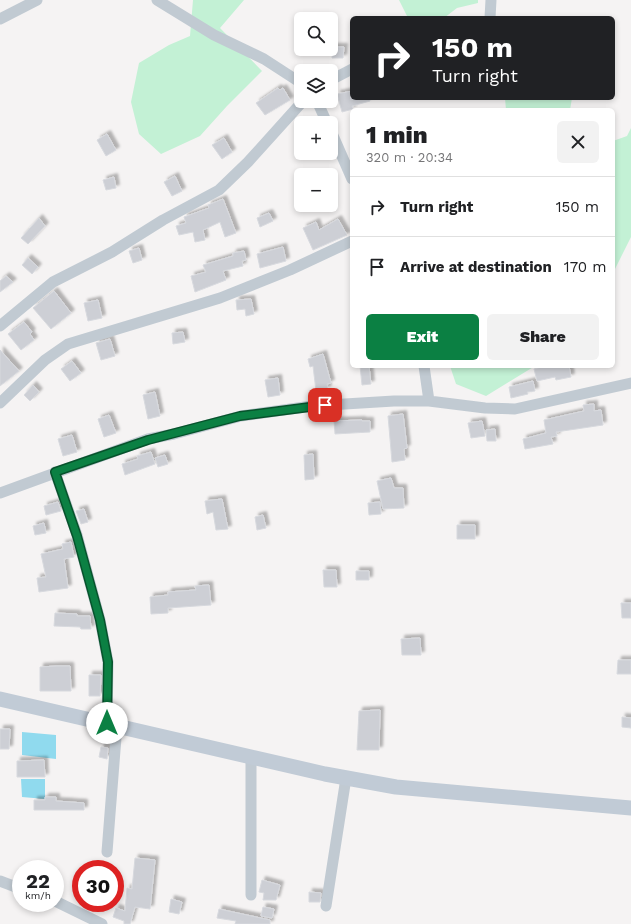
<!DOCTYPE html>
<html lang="en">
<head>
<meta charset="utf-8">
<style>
  body { margin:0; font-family:"Work Sans",sans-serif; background:#f2f2f2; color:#202124; height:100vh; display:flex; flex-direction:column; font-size:15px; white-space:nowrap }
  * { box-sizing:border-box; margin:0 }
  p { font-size:13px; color:#757577 }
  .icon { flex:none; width:22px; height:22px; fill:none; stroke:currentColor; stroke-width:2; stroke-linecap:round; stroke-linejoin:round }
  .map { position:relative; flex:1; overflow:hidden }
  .sheet { position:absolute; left:350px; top:108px; width:265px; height:260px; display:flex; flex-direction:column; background:#fff; border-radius:6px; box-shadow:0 2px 6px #0003 }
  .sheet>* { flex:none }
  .guide { position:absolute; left:350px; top:16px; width:265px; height:84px; border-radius:6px; box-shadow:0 2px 6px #0003; background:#202124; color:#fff; overflow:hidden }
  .buttons { position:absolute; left:294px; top:12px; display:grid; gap:8px }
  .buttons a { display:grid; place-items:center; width:44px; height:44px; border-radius:6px; background:#fff; box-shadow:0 2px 6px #0003; font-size:20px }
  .speed { position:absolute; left:12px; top:860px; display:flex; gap:8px; font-size:20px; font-weight:700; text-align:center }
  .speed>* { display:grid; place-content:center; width:52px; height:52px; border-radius:50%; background:#fff; box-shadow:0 2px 6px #0003; line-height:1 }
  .speed small { font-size:10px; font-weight:400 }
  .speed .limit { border:6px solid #d22; background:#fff; color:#111 }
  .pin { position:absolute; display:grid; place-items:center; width:34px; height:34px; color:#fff; margin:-17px; border-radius:8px; box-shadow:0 2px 6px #0006 }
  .me { position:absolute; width:44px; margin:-22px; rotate:0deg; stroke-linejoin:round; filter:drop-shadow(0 0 3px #0008) }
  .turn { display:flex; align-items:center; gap:14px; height:84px; padding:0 16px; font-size:18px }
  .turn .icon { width:52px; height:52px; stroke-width:2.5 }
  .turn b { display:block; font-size:28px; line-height:34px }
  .round { display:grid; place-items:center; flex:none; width:42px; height:42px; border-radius:6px; background:#f2f2f2 }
  .head { display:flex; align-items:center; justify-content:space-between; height:68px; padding:0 16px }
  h1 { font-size:24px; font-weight:800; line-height:30px }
  .action { display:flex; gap:8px; margin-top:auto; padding:8px 16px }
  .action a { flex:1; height:46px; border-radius:6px; background:#0b8043; color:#fff; font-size:16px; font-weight:800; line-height:46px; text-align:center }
  .action a+a { background:#f2f2f2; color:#202124 }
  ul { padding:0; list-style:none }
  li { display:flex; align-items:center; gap:12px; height:60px; padding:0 16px; border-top:1px solid #e0e0e0 }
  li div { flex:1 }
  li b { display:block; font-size:15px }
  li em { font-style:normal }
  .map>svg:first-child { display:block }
  .green { fill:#c3f1d5 }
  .water { fill:#90daee }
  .building { fill:#cdcfd5; stroke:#d7d9de; filter:url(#shadow) }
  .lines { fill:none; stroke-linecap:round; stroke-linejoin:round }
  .street { stroke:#c1cad2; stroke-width:11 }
  .secondary { stroke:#c1cbd6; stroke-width:15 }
  .route-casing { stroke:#07532c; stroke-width:10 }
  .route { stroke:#0b8043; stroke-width:7 }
</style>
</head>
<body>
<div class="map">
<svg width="631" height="924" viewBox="0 0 631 924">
  <defs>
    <filter id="shadow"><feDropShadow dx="3.5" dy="-3.5" stdDeviation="1" flood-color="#0004"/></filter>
  </defs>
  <rect width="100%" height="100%" fill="#f5f3f3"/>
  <path class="green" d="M193,0H244L220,28L262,71L227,106L200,136L161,154L139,134L131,102L139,63L169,45L190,36Z
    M399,0H478V3L457,8L444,18H408Z
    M505,98H572L570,110H506Z
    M631,128V237L613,273V141L627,136Z
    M450,366H535L486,396L456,384Z"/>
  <path class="water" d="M22,732L56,735V759L22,755Z
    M21,779H45V799L22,797Z"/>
  <path class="building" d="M333,47H344L343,58H332Z
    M278,88L280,90L283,88L290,100L265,115L256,103Z
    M352,91V98H370V101L352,106L353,109L342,112L337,94Z
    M107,134L116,150L106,156L97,140Z
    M224,138L232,152L222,159L212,145Z
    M175,176L182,191L172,196L164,182Z
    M114,177L116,188L106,190L103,180Z
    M223,199L236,233L225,237L220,222L203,230L205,240L195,242L193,232L179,235L176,226L186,223L184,217L209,208L208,205Z
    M269,213L273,221L260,227L257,218Z
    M39,218L45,226L28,244L21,238Z
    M338,219L347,235L313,250L303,228L316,222L319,230Z
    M283,247L286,261L260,268L257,254Z
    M139,248L142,260L133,263L129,251Z
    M244,251L246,260L242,261L243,266L223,271L226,280L195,292L191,276L206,272L203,265L233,256V253Z
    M28,258L38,267L32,274L22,265Z
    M6,276L13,282L0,292V281Z
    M54,291L71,313L51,329L33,308Z
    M251,299L254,314L246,316L245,309L237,310L236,300Z
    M98,300L102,318L88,321L84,303Z
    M24,322L32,332L30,334L34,340L21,350L8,334Z
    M183,332L185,342L173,344L172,333Z
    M110,339L115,356L101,360L96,343Z
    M0,350L19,371L0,386Z
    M323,354L331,383L327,384L328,389L316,391L313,366L310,367L308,359Z
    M72,361L81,373L70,381L61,369Z
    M360,366H369L371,384L362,385Z
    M546,366H569L571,377L556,380L555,377L537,381L534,369Z
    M278,378L280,395L268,397L265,380Z
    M533,381L535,391L527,392L528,394L511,398L509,387Z
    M33,385L39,392L30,401L24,395Z
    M155,392L160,416L148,419L143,395Z
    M594,404V411L601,410L603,425L556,432L557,436L551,437L553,444L525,449L523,439L546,433L544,420L584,411L583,405Z
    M403,414L407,448L404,449L405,460L392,462L388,416Z
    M109,415L116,433L104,437L98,419Z
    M362,420V421H370V432L335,434L334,421Z
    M482,421L485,436L471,438L468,423Z
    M495,429L496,441H487L486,430Z
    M72,435L77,452L63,456L58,439Z
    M151,452L155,464L125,475L122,464L138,459L137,456Z
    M313,454L314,479L305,480L304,455Z
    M165,455L168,464L158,467L155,458Z
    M391,478L394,488H403L404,508L383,509L377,481Z
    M222,499L228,529L216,530L213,512L207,514L205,501Z
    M58,502L61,511L46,515L44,506Z
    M380,502L381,514L369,515L368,503Z
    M84,509L88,522L81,524L76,511Z
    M263,515L266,528L257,530L255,517Z
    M44,523L46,533L35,535L33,526Z
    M457,525H475V539H457Z
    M71,542L74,557L64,559L68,588L39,592L37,578L46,577L41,554L63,549L62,544Z
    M323,570H336L337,587H324Z
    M356,571H369V580H356Z
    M209,585L211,605L168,608V613L151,614L150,597L168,595V592L196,590L195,586Z
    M621,603H631V618H622Z
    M55,613L77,614V616H90L91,629H81L80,627L54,626Z
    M420,638L421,655H402L401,639Z
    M618,660H631V674H617Z
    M57,666H70L71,691H40V667Z
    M89,675H101L100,696H89Z
    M380,710L379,750H357L359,711Z
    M622,717L631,718V728L622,727Z
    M0,729H10L9,749H0Z
    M101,747L108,748L107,759L99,757Z
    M44,760L45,777H17V761Z
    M45,797H56V801L84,803V810H34V800H45Z
    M135,858L155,860L150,909L135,907L130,924H124V921L113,917L116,908L125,911L127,888L132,889Z
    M262,880L280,885L276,900H263L264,893L259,892Z
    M309,892L321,893L320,902H309Z
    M171,899L182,902L179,914L169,912Z
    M263,907L274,909L272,918L261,916Z
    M219,909L270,920V924H235L236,921L217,918Z"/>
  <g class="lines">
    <path class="street" d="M157,0L214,35L264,59L301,83
      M490,18L491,0
      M0,19L37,0
      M331,80L352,69
      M317,101L327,123
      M331,131L352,179
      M0,326L53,282L112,252L163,220L219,190L248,162L303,101
      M424,366L429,401
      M0,403L45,360L68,344L220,298L290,270L352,241
      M55,472L77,535L100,620L108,662L107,723
      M0,493L148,439L174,434L241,416L312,406L394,401H429L485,408L515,409L631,383
      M251,756V895
      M107,852L117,725
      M0,881L21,889
      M55,901L102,924
      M326,906L346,778"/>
    <path class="secondary" d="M0,699L325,774L396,787L631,808"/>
  </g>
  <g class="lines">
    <defs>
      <path id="route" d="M107,723L108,662L100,620L77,536L55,472L148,440L240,416L325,405"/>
    </defs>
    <use href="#route" class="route-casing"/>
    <use href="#route" class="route"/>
  </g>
</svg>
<div class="buttons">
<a><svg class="icon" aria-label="search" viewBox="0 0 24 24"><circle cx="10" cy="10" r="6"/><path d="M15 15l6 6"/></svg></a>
<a><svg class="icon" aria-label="layers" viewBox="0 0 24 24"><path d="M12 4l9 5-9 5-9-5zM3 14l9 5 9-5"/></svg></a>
<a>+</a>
<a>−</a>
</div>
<div class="speed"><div>22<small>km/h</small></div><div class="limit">30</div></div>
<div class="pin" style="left:325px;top:405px;background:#d93025"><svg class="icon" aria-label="arrive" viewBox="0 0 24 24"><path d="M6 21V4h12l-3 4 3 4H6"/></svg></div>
<svg class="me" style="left:107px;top:723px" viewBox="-20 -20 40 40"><circle r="19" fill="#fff"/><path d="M0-13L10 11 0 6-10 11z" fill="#0b8043"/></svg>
<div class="guide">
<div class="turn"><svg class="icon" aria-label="right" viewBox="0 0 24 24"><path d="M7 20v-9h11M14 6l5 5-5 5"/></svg><div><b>150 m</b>Turn right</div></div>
</div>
<section class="sheet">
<div class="head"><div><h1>1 min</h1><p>320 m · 20:34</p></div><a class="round"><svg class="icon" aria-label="close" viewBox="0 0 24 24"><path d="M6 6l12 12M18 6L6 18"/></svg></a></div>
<ul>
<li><svg class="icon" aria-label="right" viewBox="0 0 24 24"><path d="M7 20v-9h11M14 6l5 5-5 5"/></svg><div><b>Turn right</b></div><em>150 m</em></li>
<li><svg class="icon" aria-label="arrive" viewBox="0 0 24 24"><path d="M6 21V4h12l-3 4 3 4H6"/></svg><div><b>Arrive at destination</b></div><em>170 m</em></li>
</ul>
<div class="action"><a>Exit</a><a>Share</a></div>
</section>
</div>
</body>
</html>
